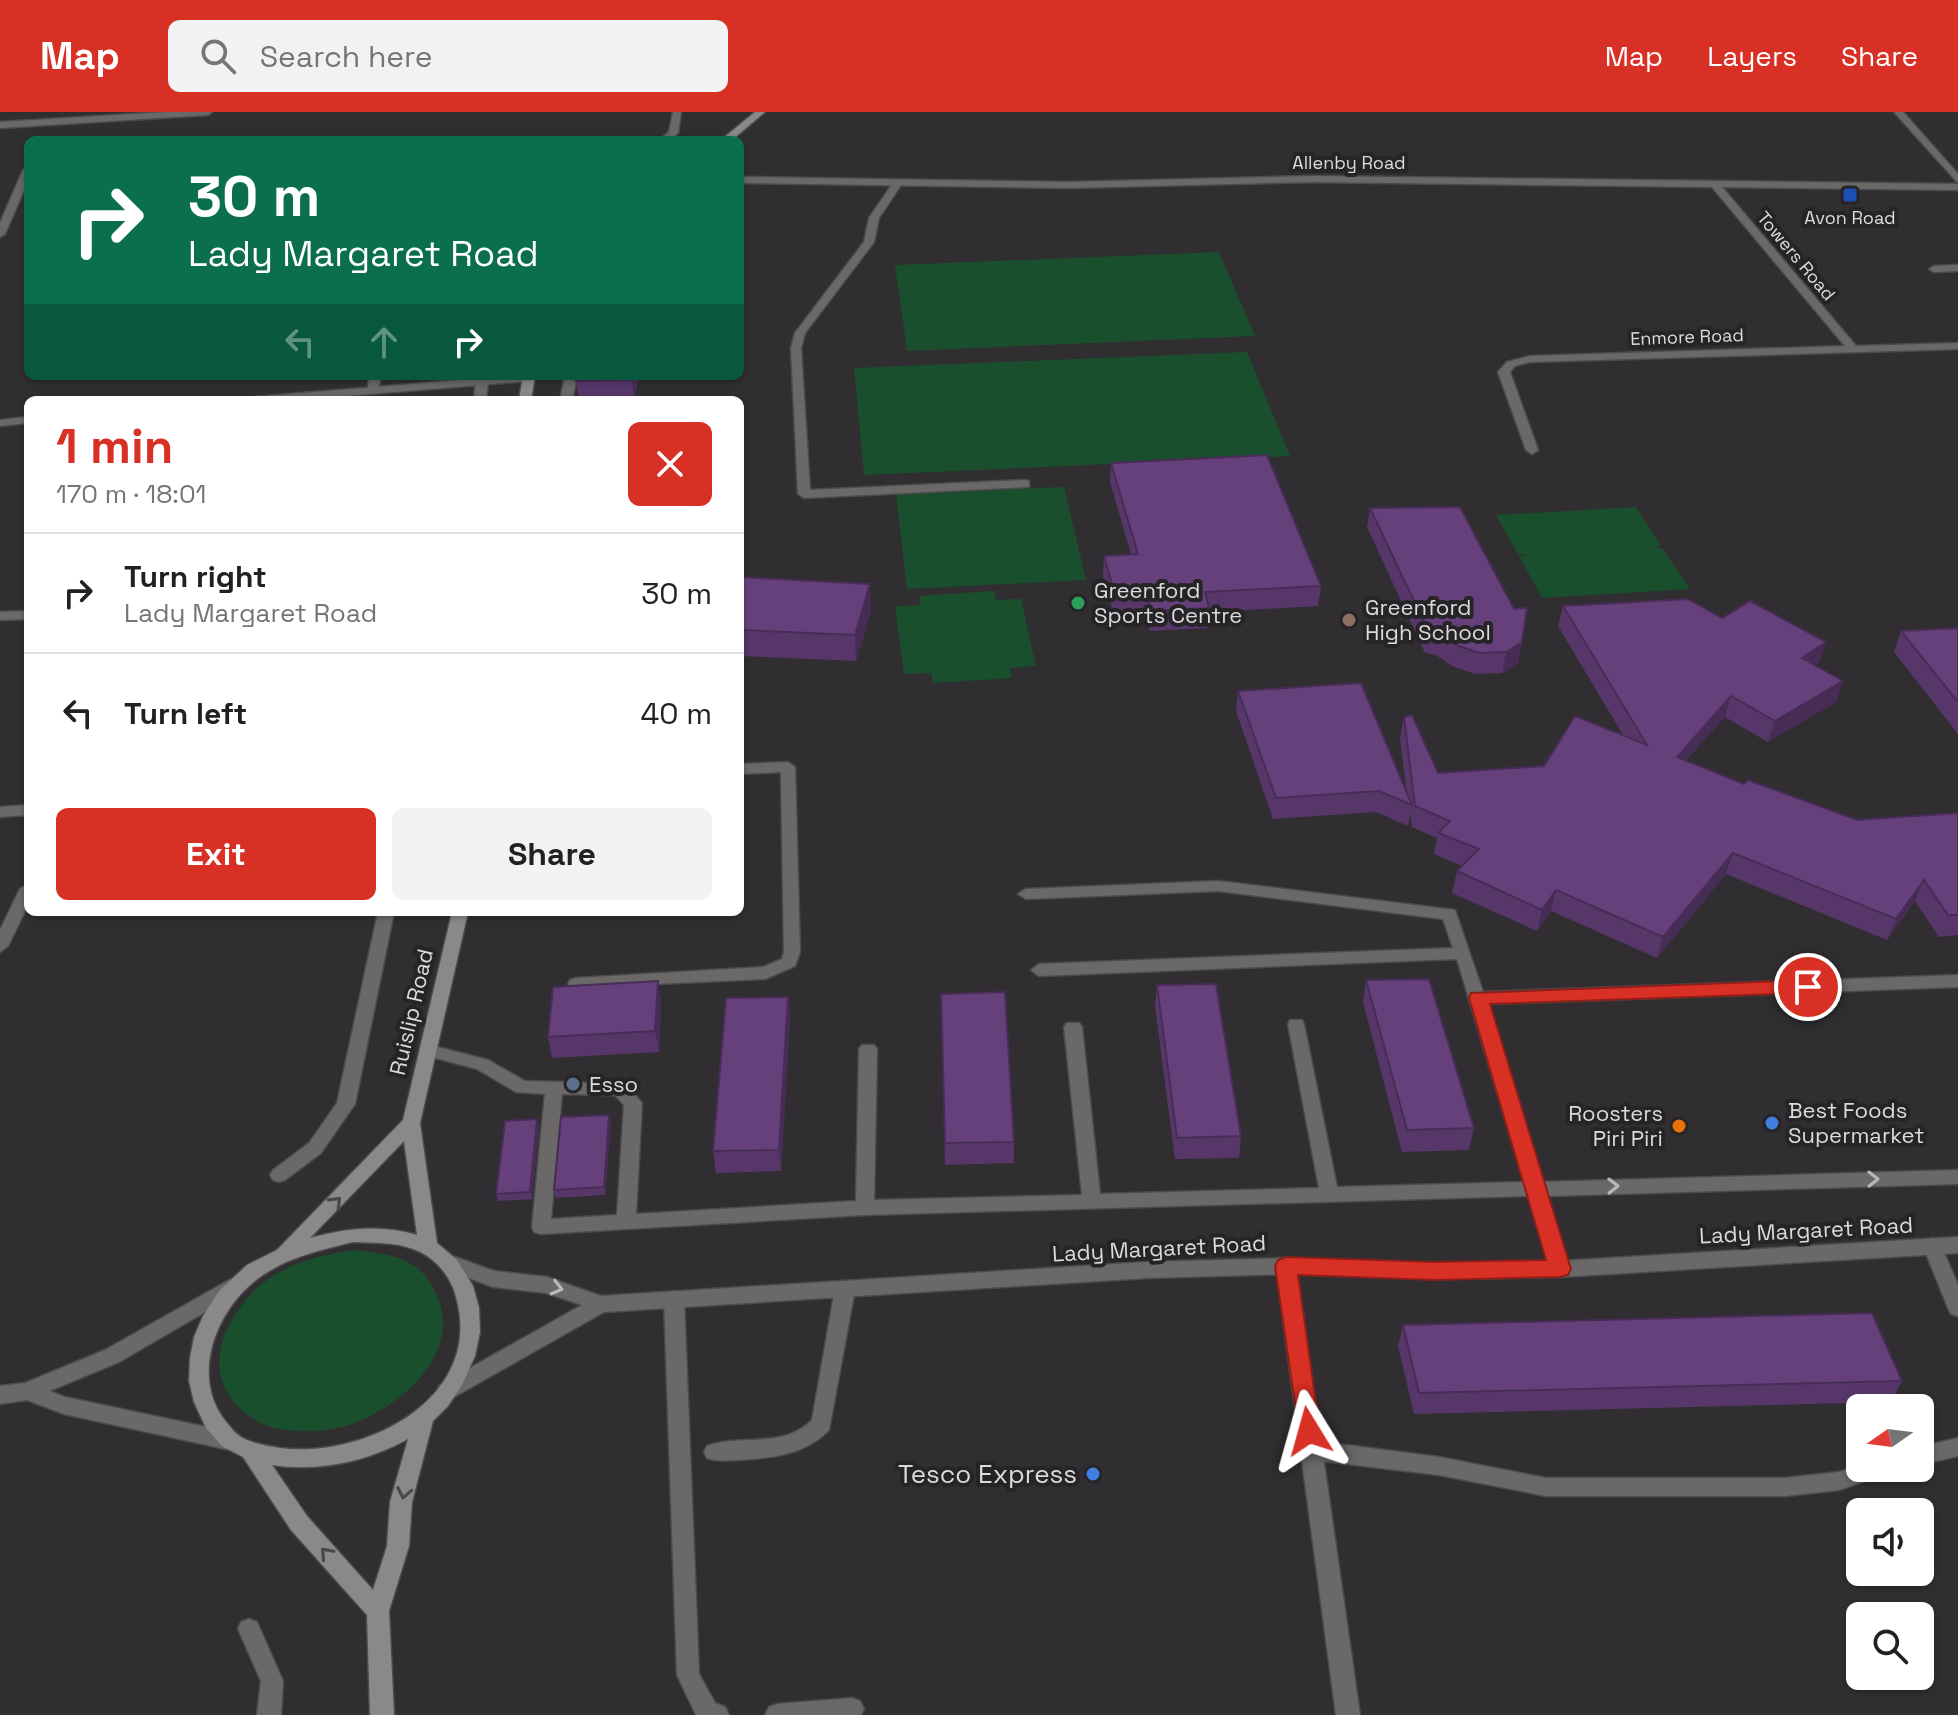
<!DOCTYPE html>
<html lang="en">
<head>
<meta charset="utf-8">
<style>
  body { margin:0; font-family:"Space Grotesk",sans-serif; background:#f2f2f2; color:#202124; height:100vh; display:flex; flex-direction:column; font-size:30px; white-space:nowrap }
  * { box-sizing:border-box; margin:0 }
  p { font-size:26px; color:#757577 }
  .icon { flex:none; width:44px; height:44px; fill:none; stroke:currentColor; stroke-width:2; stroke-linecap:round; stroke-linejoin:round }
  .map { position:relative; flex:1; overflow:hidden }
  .details { position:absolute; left:24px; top:284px; width:720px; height:520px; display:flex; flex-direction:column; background:#fff; border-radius:12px; box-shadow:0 2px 6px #0004 }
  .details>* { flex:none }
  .top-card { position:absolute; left:24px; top:24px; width:720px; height:244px; border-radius:12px; box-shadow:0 2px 6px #0004; background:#0b6e4f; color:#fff; overflow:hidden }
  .needle { width:52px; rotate:256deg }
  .tools { position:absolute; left:1846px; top:1282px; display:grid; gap:16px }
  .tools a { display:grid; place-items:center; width:88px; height:88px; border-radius:12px; background:#fff; box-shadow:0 2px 6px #0004; font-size:40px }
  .pin { position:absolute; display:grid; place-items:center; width:68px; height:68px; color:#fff; margin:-34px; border:4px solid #fff; border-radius:50%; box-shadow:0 2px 8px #0007 }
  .me { position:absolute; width:88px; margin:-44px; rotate:352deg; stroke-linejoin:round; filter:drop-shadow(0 0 6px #0008) }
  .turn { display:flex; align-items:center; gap:28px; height:168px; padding:0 32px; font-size:36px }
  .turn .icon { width:104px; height:104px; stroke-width:2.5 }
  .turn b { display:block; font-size:56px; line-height:68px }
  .lanes { display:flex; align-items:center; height:76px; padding:0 32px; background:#0003; justify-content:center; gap:40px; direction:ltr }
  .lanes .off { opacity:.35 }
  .round { display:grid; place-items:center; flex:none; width:84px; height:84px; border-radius:12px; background:#f2f2f2 }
  .headline { display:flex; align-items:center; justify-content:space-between; height:136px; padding:0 32px }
  h1 { font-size:48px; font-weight:700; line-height:60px; color:#d93025 }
  .button { display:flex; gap:16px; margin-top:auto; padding:16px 32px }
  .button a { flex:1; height:92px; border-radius:12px; background:#d93025; color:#fff; font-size:32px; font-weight:700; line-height:92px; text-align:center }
  .button a+a { background:#f2f2f2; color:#202124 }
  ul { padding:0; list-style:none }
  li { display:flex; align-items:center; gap:24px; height:120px; padding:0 32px; border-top:2px solid #e0e0e0 }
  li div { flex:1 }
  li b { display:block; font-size:30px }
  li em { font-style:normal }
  header { display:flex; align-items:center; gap:48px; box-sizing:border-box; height:112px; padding:0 40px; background:#d93025; color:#fff }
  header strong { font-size:38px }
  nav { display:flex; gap:44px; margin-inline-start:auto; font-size:28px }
  .search { width:560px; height:72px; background:#f2f2f2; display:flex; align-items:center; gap:20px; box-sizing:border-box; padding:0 28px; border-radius:12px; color:#757577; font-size:30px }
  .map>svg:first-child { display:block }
  .green { fill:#1a4f2e }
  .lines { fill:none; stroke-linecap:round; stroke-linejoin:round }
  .service-casing { stroke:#4b4a4c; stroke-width:3 }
  .minor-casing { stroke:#4b4a4c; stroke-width:3 }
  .tertiary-casing { stroke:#4b4a4c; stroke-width:3 }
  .secondary-casing { stroke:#4b4a4c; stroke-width:3 }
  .service { fill:#6a6968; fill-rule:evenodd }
  .minor { fill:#6a6968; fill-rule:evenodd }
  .tertiary { fill:#6a6968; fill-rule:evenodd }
  .secondary { fill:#8b8988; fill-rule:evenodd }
  .wall { fill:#57376a }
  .shaded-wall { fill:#472d56 }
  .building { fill:#65407b; stroke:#472d56; stroke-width:2 }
  .oneway { stroke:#b9b8b9 }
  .oneway2 { stroke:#494749 }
  .route { fill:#d93025; stroke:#8d1f18; stroke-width:2 }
  .transit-dot { fill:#1a4fb4; stroke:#262427; stroke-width:3 }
  .leisure-dot { fill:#2e9e5b; stroke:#262427; stroke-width:3 }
  .education-dot { fill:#8d6e63; stroke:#262427; stroke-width:3 }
  .service-dot { fill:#5c6f8a; stroke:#262427; stroke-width:3 }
  .shop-dot { fill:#3f7fe0; stroke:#262427; stroke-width:3 }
  .food-dot { fill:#e8710a; stroke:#262427; stroke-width:3 }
  .labels { text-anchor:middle; stroke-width:8; stroke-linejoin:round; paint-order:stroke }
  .far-street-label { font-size:18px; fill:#dbdadc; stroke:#262427 }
  .far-poi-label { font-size:18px; fill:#dbdadc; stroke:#262427 }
  .poi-label { font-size:22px; fill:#dbdadc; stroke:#262427; text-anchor:start }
  .street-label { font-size:22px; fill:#dbdadc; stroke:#262427 }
  .near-poi-label { font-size:26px; fill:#dbdadc; stroke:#262427; text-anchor:end }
</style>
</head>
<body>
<header>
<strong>Map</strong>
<div class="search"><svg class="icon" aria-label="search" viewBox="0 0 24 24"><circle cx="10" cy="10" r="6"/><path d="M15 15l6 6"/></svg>Search here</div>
<nav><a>Map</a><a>Layers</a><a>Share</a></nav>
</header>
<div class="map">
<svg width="1958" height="1603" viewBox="0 0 1958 1603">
  <rect width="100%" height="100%" fill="#302e31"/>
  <path class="green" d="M1219,140L1255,224L907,239L895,153Z
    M1247,240L1290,344L864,363L854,256Z
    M1064,375L1086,468L907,477L896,382Z
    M1636,395L1661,434L1650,435L1662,436L1690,477L1542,486L1519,444L1529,443L1518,442L1496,403Z
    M994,479L996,488L1021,487L1036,554L1010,556L1012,566L933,571L931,561L904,562L895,494L920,493L919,484Z
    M355,1138C375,1141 396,1142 413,1153C427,1162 435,1177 440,1192C457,1244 401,1293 357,1310C333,1320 305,1321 280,1317C264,1315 249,1305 238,1295C202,1258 224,1209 255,1178C282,1152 319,1143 355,1138Z"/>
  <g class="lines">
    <defs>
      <path id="service" d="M673,0H681L678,21L670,28H659L669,20Z
        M895,68L903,70L879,106L874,130L805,221L801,236L810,378L1025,368L1029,369V375L804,386L798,382L791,236L795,221L864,130L869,106Z
        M1958,153V159L1934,160L1929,157L1934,154Z
        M369,264H381L378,279L368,277Z
        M565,264H577L572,288H560Z
        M482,267L488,270L486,288H474L476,270Z
        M1218,769L1455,798L1483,880L1958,863V875L1487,892L1542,1070L1958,1058V1072L1547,1084L1570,1157L1567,1162L1560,1165L1553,1162L1550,1157L1528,1084L865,1103L541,1122L534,1120L532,1115L545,982L516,980L477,957L424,943L421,939L424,935L430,933L488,948L525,969L625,972L642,991L636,1102L856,1089L859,937L862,933H874L877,937L874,1088L1082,1083L1064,915L1067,911H1079L1082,915L1100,1082L1319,1076L1288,912L1290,908H1302L1304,912L1337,1075L1524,1070L1457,847L1039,864L1031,858L1039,852L1453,836L1443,807L1218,779L1026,787L1018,782L1026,777ZM562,982L615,983L624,993L617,1103L551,1107Z
        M378,800H394L355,992L321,1041L285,1068L279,1070L273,1068L270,1063L273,1058L309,1031L337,991Z
        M845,1169L852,1171L855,1177L829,1318C805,1343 772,1346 739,1348C728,1348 717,1350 707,1346L704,1340L707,1334C742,1321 782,1338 812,1308L835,1177L838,1171Z
        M674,1179L681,1181L684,1187L699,1562L715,1591L725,1595L729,1603H696L677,1563L664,1187L667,1181Z
        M1958,1326V1344L1920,1353V1335Z
        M1311,1332L1347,1333L1439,1345L1546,1366H1785L1839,1360L1860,1353V1356H1888L1885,1362L1839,1378L1785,1384H1546L1439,1363L1304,1347L1301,1341L1304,1335Z
        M249,1507L257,1510L283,1569L281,1603H257L261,1569L238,1517L241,1510Z
        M852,1586L860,1589L864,1597L861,1603H765L769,1595L777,1592Z"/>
      <path id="minor" d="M165,0H212L208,3L0,16V10Z
        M1894,0H1903L1958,62V71Z
        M28,55V69L5,122L0,125V111L23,58Z
        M1313,64L1958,72V78L1722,75L1856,234L1958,231V237L1530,250L1515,254L1510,260L1538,338L1532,342L1526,338L1498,260L1507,250L1530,244L1845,234L1712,75L1313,70L1069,76L740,71V65L1069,70Z
        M511,264L534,266L528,269L297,288H248L254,285Z
        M28,305V311L0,314V308Z
        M28,499V507L0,508V500Z
        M788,650L795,655L800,840L795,854L765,867L570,876L568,872L570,868L576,866L763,855L782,847L784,840L781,660L740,662V652Z
        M28,693V703L0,705V695Z
        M28,772V793L8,834L0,840V818L20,777Z
        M1932,1126L1939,1129L1958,1173V1204L1951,1202L1948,1196L1923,1134L1925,1129Z
        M1286,1146L1293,1149L1296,1154L1360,1603H1336L1276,1154L1279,1149Z"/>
      <path id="tertiary" d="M1958,1125V1141L1560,1165L1435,1167L1286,1162L1147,1166L604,1200L454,1285L447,1288L440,1285L437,1279L440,1273L582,1193L546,1181L493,1175L440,1155L437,1150L440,1145L447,1142L494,1159L547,1165L601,1184L1147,1150L1286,1146L1435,1151L1560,1149Z
        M231,1167L238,1169L241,1175L238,1181L119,1250L49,1279L65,1285L230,1320L237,1323L240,1329L237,1335L230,1338L64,1302L27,1288L0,1292V1274L25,1271L105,1238Z"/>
      <path id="secondary" d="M755,0H765L732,28H721Z
        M523,264H535L531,288H519Z
        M452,800H468L420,1011L437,1131L457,1148L473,1174L479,1196L480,1220L475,1244L462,1273L448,1294L433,1309L412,1390L409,1434L389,1499L394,1603H370L367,1503L291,1418L243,1345L222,1334L206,1316L194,1290L189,1269L190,1246L194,1225L203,1204L219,1179L247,1153L277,1138L403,1008ZM404,1029L417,1123C381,1112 346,1116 310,1126ZM353,1130C373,1131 395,1130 413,1137C434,1144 451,1164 456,1185C485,1286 365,1347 280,1336C268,1334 255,1332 245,1327C237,1324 232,1317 227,1311C192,1270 212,1208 248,1175C276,1148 316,1139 353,1130ZM408,1327L390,1390L387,1434L373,1478L307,1404L272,1353C319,1360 366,1350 408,1327Z"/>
    </defs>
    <use href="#service" class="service-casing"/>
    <use href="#minor" class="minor-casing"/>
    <use href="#tertiary" class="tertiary-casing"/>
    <use href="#secondary" class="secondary-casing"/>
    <use href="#service" class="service"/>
    <use href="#minor" class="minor"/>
    <use href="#tertiary" class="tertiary"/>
    <use href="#secondary" class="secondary"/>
  </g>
  <path class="wall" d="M639,264L634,287H579L576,269Z
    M1111,351L1321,474L1318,494L1209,500L1208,516L1150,519L1145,501L1114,503L1103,464L1104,444L1131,442L1110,370Z
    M1370,396L1522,530L1518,551L1502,561L1475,562L1452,554L1436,543L1425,541L1367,415Z
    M740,465L871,498L856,549L740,544Z
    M1563,494L1722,506L1820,550L1815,553L1843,569L1836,590L1768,630L1725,605L1686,648L1744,672L1857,708L1958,701V823L1939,825L1915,789L1887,828L1726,762L1657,846L1551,799L1537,819L1452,781L1457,759L1462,754L1434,742L1437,726L1412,715L1410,702L1408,714L1376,700L1273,707L1236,599L1238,579L1407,683L1400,626L1404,605L1438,661L1544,654L1623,623L1558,514Z
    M1958,516V622L1894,540L1901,519Z
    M1366,868L1474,1016L1469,1038L1402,1040L1363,890Z
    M658,869L661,890L659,940L552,946L548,925Z
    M1157,873L1241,1024L1239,1046L1175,1047L1155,894Z
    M941,882L1014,1030V1051L945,1053Z
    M788,885L790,906L781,1059L716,1061L713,1039Z
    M537,1007L539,1014L532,1087L498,1089L496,1082Z
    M611,1010L605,1083L556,1086L554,1078Z
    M1403,1213L1902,1269L1891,1290L1414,1302L1398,1234Z"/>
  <path class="shaded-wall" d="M633,264H639L634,287L632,268Z
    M870,472L871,498L856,549L855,523Z
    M1522,530L1518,551L1502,561L1506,540Z
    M1826,530L1820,550L1795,567L1802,546Z
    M1843,569L1836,590L1768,630L1775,609Z
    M1731,584L1725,605L1670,665L1677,645Z
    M1733,741L1726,762L1657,846L1663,825Z
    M1924,768L1915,789L1887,828L1896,807Z
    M1556,778L1551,799L1537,819L1542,798Z
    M658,869L661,890L659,940L655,919Z
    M788,885L790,906L781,1059L779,1038Z
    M609,1003L611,1010L605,1083L604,1075Z
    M537,1007L539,1014L532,1087L530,1080Z"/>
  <path class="building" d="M578,264H633L632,268L576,269Z
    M1267,343L1321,474L1205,480L1209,496L1152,499L1146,481L1115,483L1104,444L1138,442L1111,351Z
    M1460,395L1514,497L1527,496L1522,530L1506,540L1479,541L1456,533L1440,523L1429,521L1370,396Z
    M740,465L870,472L855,523L740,518Z
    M1688,487L1722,506L1750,489L1826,530L1802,546L1843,569L1775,609L1731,584L1677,645L1744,672L1748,668L1857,708L1958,701V803H1948L1924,768L1896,807L1733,741L1663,825L1556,778L1542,798L1457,759L1479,737L1438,721L1450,709L1415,694L1404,605L1412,603L1438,661L1544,654L1575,604L1647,633L1563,494Z
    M1958,516V590L1901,519Z
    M1361,571L1412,693L1379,679L1276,686L1238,579Z
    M1429,867L1474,1016L1407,1018L1366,868Z
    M658,869L655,919L548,925L553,875Z
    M1216,872L1241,1024L1177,1026L1157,873Z
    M1005,880L1014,1030L945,1031L941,882Z
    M788,885L779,1038L713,1039L726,886Z
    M609,1003L604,1075L554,1078L561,1005Z
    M537,1007L530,1080L496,1082L505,1009Z
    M1872,1201L1902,1269L1419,1281L1403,1213Z"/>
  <defs><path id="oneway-chevron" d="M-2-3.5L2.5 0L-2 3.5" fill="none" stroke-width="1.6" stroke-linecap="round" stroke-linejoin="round" transform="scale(2)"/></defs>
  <g class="oneway">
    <use href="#oneway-chevron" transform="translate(1873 1067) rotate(-1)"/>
    <use href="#oneway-chevron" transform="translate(1613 1074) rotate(-1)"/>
    <use href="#oneway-chevron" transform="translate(557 1176) rotate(14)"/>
  </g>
  <g class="oneway2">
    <use href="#oneway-chevron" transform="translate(336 1090) rotate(-45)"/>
    <use href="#oneway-chevron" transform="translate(404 1381) rotate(101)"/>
    <use href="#oneway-chevron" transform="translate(326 1441) rotate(-132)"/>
  </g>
  <path class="route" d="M1808,868L1817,875L1808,881L1490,892L1571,1157L1568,1163L1560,1165L1435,1168L1298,1163L1320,1319L1317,1326L1309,1329L1300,1326L1275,1154L1278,1148L1286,1145L1435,1150L1546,1148L1469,886L1471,881Z"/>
  <rect class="transit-dot" x="1842" y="75" width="16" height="16" rx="4"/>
  <circle class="leisure-dot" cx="1078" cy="491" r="8"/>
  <circle class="education-dot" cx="1349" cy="508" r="8"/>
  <circle class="service-dot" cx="573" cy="972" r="8"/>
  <g class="shop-dot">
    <circle cx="1772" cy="1011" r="8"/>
    <circle cx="1093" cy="1362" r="8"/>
  </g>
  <circle class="food-dot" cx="1679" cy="1014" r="8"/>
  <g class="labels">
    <g class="far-street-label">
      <text x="1349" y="57">Allenby Road</text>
      <text transform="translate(1796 144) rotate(50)" y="6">Towers Road</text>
      <text transform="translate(1687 225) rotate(-2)" y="6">Enmore Road</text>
    </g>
    <g class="far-poi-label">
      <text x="1850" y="112">Avon Road</text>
    </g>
    <g class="poi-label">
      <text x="1094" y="486">Greenford<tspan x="1094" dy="25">Sports Centre</tspan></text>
      <text x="1365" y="503">Greenford<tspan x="1365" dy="25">High School</tspan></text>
      <text x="589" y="980">Esso</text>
      <text x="1788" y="1006">Best Foods<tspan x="1788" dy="25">Supermarket</tspan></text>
      <text x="1663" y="1009" text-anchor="end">Roosters<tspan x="1663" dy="25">Piri Piri</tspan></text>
    </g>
    <g class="street-label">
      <text transform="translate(411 900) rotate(-77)" y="8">Ruislip Road</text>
      <text transform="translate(1806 1118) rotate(-3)" y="8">Lady Margaret Road</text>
      <text transform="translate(1159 1136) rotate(-3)" y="8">Lady Margaret Road</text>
    </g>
    <g class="near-poi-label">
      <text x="1077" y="1371">Tesco Express</text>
    </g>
  </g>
</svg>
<div class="tools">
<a><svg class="needle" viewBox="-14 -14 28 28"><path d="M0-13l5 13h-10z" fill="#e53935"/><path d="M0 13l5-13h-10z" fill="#757577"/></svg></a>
<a><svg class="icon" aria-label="sound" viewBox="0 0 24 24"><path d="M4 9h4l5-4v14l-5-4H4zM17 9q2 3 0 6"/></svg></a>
<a><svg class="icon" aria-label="search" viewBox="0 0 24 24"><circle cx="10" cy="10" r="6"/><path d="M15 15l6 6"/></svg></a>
</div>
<div class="pin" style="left:1808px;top:875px;background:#d93025"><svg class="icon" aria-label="arrive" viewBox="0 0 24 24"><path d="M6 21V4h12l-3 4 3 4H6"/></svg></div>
<svg class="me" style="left:1309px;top:1319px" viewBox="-20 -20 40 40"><path d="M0-17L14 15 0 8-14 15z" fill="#d93025" stroke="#fff" stroke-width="4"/></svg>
<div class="top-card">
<div class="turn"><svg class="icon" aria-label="right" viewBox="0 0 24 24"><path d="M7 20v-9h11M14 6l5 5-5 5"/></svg><div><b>30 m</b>Lady Margaret Road</div></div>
<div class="lanes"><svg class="icon off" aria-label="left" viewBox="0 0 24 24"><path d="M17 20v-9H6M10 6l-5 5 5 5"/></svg><svg class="icon off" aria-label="ahead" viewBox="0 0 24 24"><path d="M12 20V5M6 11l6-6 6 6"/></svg><svg class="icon" aria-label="right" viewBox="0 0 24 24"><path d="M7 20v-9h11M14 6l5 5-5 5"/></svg></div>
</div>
<section class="details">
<div class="headline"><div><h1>1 min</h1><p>170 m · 18:01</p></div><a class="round" style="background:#d93025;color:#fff"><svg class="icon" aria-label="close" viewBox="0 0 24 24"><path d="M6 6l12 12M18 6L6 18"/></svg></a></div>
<ul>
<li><svg class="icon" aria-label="right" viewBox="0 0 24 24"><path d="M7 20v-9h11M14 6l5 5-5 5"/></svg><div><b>Turn right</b><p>Lady Margaret Road</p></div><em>30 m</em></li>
<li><svg class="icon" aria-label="left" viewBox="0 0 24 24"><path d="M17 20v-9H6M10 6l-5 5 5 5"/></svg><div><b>Turn left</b></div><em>40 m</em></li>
</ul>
<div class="button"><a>Exit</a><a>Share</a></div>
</section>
</div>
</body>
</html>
